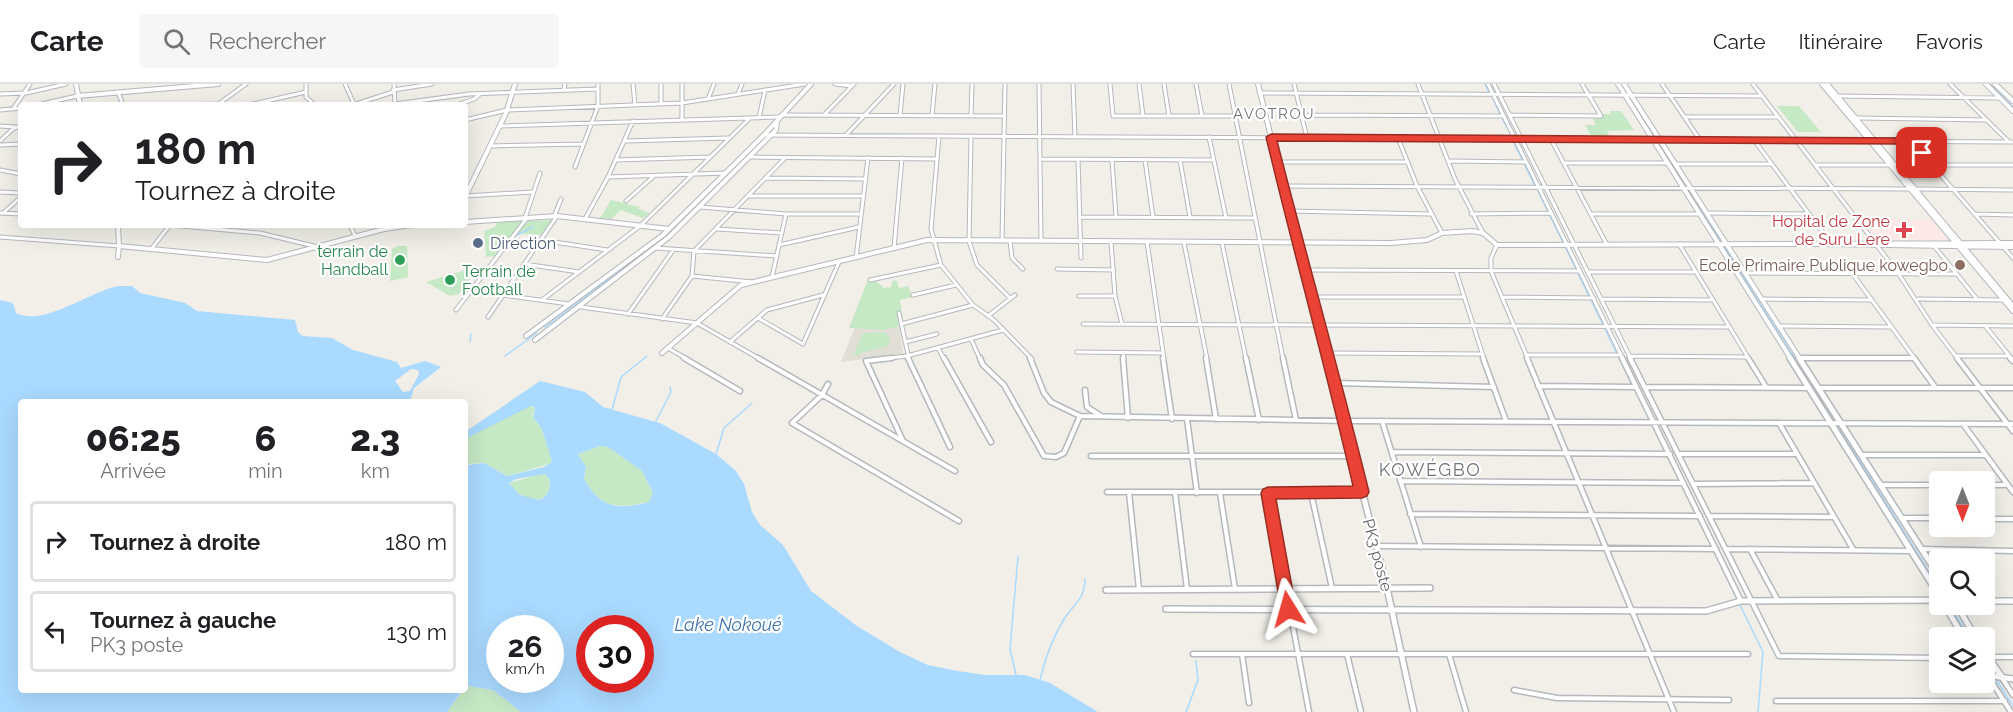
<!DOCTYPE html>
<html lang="fr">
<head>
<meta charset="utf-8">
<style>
  body { margin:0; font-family:Raleway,sans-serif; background:#f6f6f6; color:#202124; height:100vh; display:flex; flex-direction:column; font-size:22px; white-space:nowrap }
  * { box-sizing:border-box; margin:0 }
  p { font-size:20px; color:#757577 }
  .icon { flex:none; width:33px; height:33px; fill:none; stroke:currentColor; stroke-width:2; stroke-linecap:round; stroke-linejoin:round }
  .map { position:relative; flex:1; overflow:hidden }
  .side { position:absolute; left:18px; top:315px; width:450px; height:294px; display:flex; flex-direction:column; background:#fff; border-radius:6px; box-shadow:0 6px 24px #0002 }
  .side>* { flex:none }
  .top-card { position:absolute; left:18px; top:18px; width:450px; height:126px; border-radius:6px; box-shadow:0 6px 24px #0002; background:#fff; color:#202124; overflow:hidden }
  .needle { width:39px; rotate:180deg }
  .controls { position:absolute; left:1929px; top:387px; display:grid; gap:12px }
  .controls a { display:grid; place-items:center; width:66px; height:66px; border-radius:6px; background:#fff; box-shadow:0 6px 24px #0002; font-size:30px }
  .speed { position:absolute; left:486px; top:531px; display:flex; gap:12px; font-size:30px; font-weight:700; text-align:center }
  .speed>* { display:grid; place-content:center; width:78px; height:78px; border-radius:50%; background:#fff; box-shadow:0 6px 24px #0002; line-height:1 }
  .speed small { font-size:15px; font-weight:400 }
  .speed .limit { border:9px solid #d22; background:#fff; color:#111 }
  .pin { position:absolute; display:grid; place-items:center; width:51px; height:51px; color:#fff; margin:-26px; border-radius:12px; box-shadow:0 3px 9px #0006 }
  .me { position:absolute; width:66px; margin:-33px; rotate:352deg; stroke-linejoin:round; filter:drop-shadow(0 0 4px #0008) }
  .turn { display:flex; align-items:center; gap:21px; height:126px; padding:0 18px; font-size:27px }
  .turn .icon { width:78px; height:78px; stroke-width:2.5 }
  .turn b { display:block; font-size:42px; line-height:51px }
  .eta { display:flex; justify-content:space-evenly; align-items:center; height:102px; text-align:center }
  .eta b { font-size:36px; font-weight:800; line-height:42px }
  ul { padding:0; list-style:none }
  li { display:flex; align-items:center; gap:18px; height:81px; margin:0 12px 9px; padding:0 6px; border:3px solid #e0e0e0; border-radius:6px }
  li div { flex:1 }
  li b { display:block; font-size:22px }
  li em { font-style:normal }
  header { display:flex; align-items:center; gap:36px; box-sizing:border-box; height:84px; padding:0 30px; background:#fff; border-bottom:2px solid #e0e0e0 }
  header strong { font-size:28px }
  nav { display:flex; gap:33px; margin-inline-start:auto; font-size:21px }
  .search { width:420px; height:54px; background:#f6f6f6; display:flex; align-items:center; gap:15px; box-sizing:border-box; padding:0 21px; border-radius:6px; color:#757577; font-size:22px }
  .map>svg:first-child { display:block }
  .education { fill:#e1ded6 }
  .medical { fill:#fce8e6 }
  .green { fill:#c5e8c5 }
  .water { fill:#aadaff; fill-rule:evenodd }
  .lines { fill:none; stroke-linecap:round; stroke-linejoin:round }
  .stream { stroke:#aadaff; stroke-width:1.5 }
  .minor-far1-casing { stroke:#b5b8bc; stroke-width:5 }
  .minor-casing { stroke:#b5b8bc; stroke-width:7 }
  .tertiary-far1-casing { stroke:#b5b8bc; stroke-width:6 }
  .tertiary-casing { stroke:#b5b8bc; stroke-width:8 }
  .minor-far1 { stroke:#fff; stroke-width:3 }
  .minor { stroke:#fff; stroke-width:4 }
  .tertiary-far1 { stroke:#fff; stroke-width:4 }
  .tertiary { stroke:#fff; stroke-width:5 }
  .route { fill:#ea4335; stroke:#982c22; stroke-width:1.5 }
  .health-dot { fill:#e0444e; stroke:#fff; stroke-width:2 }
  .service-dot { fill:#5c6f8a; stroke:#fff; stroke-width:2 }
  .leisure-dot { fill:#2e9e5b; stroke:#fff; stroke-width:2 }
  .education-dot { fill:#8d6e63; stroke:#fff; stroke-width:2 }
  .labels { text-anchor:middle; stroke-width:4.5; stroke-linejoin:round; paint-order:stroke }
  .far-neighbourhood-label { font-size:15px; letter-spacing:1.5px; fill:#70757a; stroke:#fff }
  .health-label { font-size:16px; fill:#be3a42; stroke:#fff; text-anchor:end }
  .service-label { font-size:16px; fill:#4e5e75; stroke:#fff; text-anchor:start }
  .leisure-label { font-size:16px; fill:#27864d; stroke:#fff; text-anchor:end }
  .education-label { font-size:16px; fill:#785e54; stroke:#fff; text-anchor:end }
  .street-label { font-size:16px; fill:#5f6368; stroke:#fff }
  .neighbourhood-label { font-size:18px; letter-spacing:1.5px; fill:#70757a; stroke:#fff }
  .water-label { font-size:18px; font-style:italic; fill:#4174aa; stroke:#fff }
</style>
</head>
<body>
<header>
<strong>Carte</strong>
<div class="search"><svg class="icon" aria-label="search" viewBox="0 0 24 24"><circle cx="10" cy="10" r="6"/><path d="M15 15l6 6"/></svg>Rechercher</div>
<nav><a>Carte</a><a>Itinéraire</a><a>Favoris</a></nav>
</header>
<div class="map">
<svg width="2013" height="628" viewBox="0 0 2013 628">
  <rect width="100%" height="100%" fill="#f1efe8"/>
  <path class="education" d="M855,243H900L903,270L841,278Z"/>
  <path class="medical" d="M1860,135H1931L1949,158L1877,157Z"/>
  <path class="green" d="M1777,22H1799L1821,48H1798Z
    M1610,27H1621L1634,46L1607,47L1610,54H1592L1585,41H1596L1593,35L1599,34L1597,30H1611Z
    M611,116L640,123L638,125L649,129L643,134L621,126L611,135L600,134Z
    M553,136L543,151L513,149L495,172L486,173L484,147L495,143L497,138Z
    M398,162H407L408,193L390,197L392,165Z
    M479,182L459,210L450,212L426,198Z
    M869,193L873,194L884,204L891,203L893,196L897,197L899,204L908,202L913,213L900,216L903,236L899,237L900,242L883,246L849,244Z
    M885,248L890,255L889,262L860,269L858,272L853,271L863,249Z
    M528,322L535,324L532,332L542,345L552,376L550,380L507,392L484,379L467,380L465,355Z
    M600,362L609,363L642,387L653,409L649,418C616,425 602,425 584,395L586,383L578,370Z
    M540,390L547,391C553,399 549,410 541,415C526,418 518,410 509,399Z
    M467,602L493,606L521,628H447Z"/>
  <path class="water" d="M118,202H132L140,209L185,219L197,227L295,236L298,248L303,252L332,254L353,266L397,278L401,284L425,277L441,283L414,304L410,318H21V606H463L447,628H0V216L13,219L16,229C43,243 89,208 118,202ZM411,285L418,286L419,290L410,307L403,308L395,297Z
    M540,297L585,308L603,323L660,339L716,370L736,387L744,400L752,428L760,441L783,461L811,507L857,542L900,568L928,581L958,587L985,591H1025L1050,599L1098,628H521L493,606L467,602L465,604V376L468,381L484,379L507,392L544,383L552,378L542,345L533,333L535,324L531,322L465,355V348ZM600,362L608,363L642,387L653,409L649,418C617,426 602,425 584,395L586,383L578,370ZM545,390L550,396C550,405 548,413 539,416L520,411L509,399L516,395ZM500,544H550V596H500ZM590,544H640V596H590Z"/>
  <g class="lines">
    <path class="stream" d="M1485,0L1489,8
      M1621,0L1627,9
      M1990,0L2013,23
      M1492,13L1500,30
      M1630,13L1656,55
      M1502,34L1512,53
      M769,49L773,45
      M1513,57L1535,102
      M1658,58L1686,103
      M1537,105L1589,212
      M1689,106L1721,157
      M517,151L533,143
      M1725,164L1834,336
      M1591,216L1632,301
      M545,243L665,153L765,53
      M470,258L471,250
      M505,272L537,249
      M1635,305L1650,336
      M612,326L621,293L647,272
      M656,337L671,308L670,303
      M1652,340L1665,368
      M1839,344L1940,505
      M716,370L724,344L752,319
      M1668,373L1696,430
      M1698,435L1712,463
      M1714,467L1735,511
      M1740,521L1763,568L1758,628
      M1953,527L1970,554
      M1984,577L1992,589
      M1016,591L1010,565L1018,472
      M1996,595L2013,622
      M1040,596C1045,574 1052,555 1064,535C1075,518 1084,517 1085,495
      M1186,628L1198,596L1196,577"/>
    <defs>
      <path id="minor-far1" d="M306,0V13L315,21
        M345,0L354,20
        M394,0L395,20
        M633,0L635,21
        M661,0V20
        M682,0V36
        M835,0L851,2
        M1039,0L1041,157
        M1073,0L1075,53
        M1110,0L1113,32H1235
        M1139,0L1143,32
        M1164,0L1169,32
        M1196,0L1202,32
        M1229,0L1283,275
        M1294,0L1307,54
        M1418,0L1455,95L1483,149
        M1488,0L1623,275
        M1494,0L1631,275
        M1582,0L1601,32
        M1662,0L1700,56
        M1753,0L1898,189L1932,241L1958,275
        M1950,0L2008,57
        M393,6L432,0
        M564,6L565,0
        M118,8L123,21
        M1260,9L1762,12
        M0,10L26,9L66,0
        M738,10L742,0
        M1837,12L1999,14
        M708,15L714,0
        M395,20L469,10L597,5
        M37,21L77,12
        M179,21L219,20
        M217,21L246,0
        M249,21L306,8
        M353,21L393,8
        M457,21L474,15L480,10
        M13,25L30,0
        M0,26L21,24
        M781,31L1005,32
        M824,31L854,0
        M900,31L903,0
        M932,31L935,0
        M1301,31L1504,32
        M1510,31L1601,32
        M971,32L972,0
        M1686,33H1778
        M759,34L765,6
        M1857,34L1986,36
        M465,36L507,26L682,19L805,0
        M0,42L15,43
        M499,42L779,33
        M764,51L2013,58
        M846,51L894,0
        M939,52L931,145L941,181L973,221L994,236L1032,275
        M971,52L969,157L977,181L1010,214
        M1209,53L1226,134
        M1398,54L1417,102L1442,149
        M1754,56L1832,161
        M0,57L14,44L21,42
        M625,57L728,54
        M1552,57L1606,159
        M1911,57L2013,174
        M0,61L21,60
        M490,62L584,60
        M749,73L937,75
        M1040,75L1214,76
        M616,76L710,73
        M1078,76L1081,174
        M1112,76L1116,133
        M1145,76L1153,133
        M1180,76L1190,133
        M1450,77L1526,78
        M1277,78H1408
        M1564,79H1668
        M1677,80H1772
        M1815,81H1889
        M1934,81H2013
        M575,83L598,22V0
        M0,86L21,90
        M608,93L726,89
        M765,94L865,95
        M1283,102L1910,105
        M1917,105L2013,106
        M0,108L21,109
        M465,112L532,108
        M748,112H863
        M626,117L654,92
        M700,123L786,130H861
        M1289,127L1430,130
        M0,129L21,130
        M3,129L21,113
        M1708,129L1809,130
        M1471,130L1551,129
        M1591,130H1700
        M1975,130L2013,131
        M554,133L561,115
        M1080,133L1255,134
        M525,134L540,89
        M585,135L608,93L633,37
        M170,141L260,149L318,163
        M350,141L355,152
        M717,145L782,149
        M0,153L119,162
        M541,156L607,166
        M1002,157L1005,0
        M1010,157L1012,174L1023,185
        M1111,158L1115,212L1122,240
        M1147,158L1164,275
        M1184,159L1207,275
        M1222,159L1246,275
        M1679,160L1749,275
        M779,161L859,143
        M1497,161L1491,174V187L1528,275
        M1934,162L1977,215
        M152,164L170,141
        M655,164L777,172
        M894,164L902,74
        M856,174L868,74
        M524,180L579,188
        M1057,185L1114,186
        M1303,186L1579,187
        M1456,187L1484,275
        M1588,188H1696
        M1745,189L1955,190
        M1852,189L1915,275
        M692,192L752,198
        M772,193L786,130
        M870,196L941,181
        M503,211L569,220
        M913,211L956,201
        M1079,212H1115
        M1310,213H1463
        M1502,213L1594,214
        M1601,215L1712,216
        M1763,215L1871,216
        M1918,215L2003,216
        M542,216L640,142L749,35
        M581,223L697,239L760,275
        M456,226L527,134
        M899,229L909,275
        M628,230L674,165
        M988,232L1015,211
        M488,233L557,132
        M758,234L803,260L839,178
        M662,235L692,192L694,167L785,74
        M901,240L973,221
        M1083,240L1729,243
        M1933,241L2013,242
        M1780,242L1891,243
        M1986,243L2012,275
        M971,255L980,275
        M730,258L767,226L823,211
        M905,258L937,250
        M668,264L687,275
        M938,264L944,275
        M1077,268L1163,269
        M1123,268L1124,275
        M1328,269L1482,270
        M1526,271H1620
        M1629,272L1747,273
        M1956,272H2008
        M1801,274H1913
        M880,275L907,272L1003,246"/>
      <path id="minor" d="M684,274L740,307
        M758,274L955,387
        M892,274L866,277L903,357
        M908,274L950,363
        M944,274L991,358
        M980,274L983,281L1004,301L1044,372L1056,373L1064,369L1080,332
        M1030,274L1044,309L1051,318L1080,332L1345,337L2013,340
        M1123,274L1128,334
        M1163,274L1172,335
        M1206,274L1216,335
        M1246,274L1259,336
        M1283,274L1296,336
        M1483,274L1506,337
        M1527,274L1674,628
        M1622,274L1741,517
        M1630,274L1779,572L1940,574
        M1748,274L1766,303
        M1801,274H1913
        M1914,274L1935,303
        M1957,274L2013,347
        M2010,274L2013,277
        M1336,299L1494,303
        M828,300L822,311L792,339L959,437
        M1538,302L1636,303
        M1645,303L1808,304
        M1820,304H2013
        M1085,306L1087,323L1101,332
        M1187,335L1197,409
        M1382,337L1421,463
        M1779,339L1853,465
        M1963,340L2013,408
        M1392,368L1670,370
        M1679,370H1797
        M1863,371H1986
        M1091,372H1353
        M1400,397L1683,399
        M1693,400L1814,399
        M1882,401H1940
        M1984,401H2007
        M1107,408H1362
        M1129,408L1139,505
        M1175,408L1187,505
        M1220,409L1235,505
        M1268,409L1309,628
        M1311,409L1332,504
        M1410,430L1700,432
        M1710,432L1834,433
        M1902,434H1940
        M1984,435H2013
        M1375,462L1716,465
        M1726,465L1910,467
        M1750,465L1777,515
        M1922,465L2013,467
        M1193,570H1748
        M1242,570L1249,619
        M1347,570L1361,628
        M1449,570L1466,628
        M1988,573H2013
        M1988,592L2011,628
        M2002,594L2013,611
        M1514,606L1557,614L1729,616
        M1776,617H2005"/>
      <path id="tertiary-far1" d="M76,0L80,21
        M1258,0L1310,213L1329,275
        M1618,0L1791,275
        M1624,0L1800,275
        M1822,0L2013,227
        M1827,0L2013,222
        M1986,0L2013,27
        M1995,0L2013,17
        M77,12L218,0
        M465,113L506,29L515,0
        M465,138L557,132L669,145
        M118,141L119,162L267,176L384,145L411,141
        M1824,160L2013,163
        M118,173L119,162
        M526,252L663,151L764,51L811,0
        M535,256L669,153L776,46L777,38
        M662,269L741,201L927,156L1391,159L1427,156L1442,149L1472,147L1483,149L1497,161L2013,159"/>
      <path id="tertiary" d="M1328,274L1387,504L1414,628
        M1790,274L1940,513
        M1799,274L1940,494
        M1106,506L1430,504
        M1984,517H2013
        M1944,520L1964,554
        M1956,520L1976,554
        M1166,525L1706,527L1741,517L1940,516
        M1984,567L2002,593
        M1984,587L1987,591L2013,595"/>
    </defs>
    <use href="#minor-far1" class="minor-far1-casing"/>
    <use href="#minor" class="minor-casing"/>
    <use href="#tertiary-far1" class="tertiary-far1-casing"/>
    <use href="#tertiary" class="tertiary-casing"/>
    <use href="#minor-far1" class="minor-far1"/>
    <use href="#minor" class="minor"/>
    <use href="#tertiary-far1" class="tertiary-far1"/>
    <use href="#tertiary" class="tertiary"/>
  </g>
  <path class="route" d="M1271,50L1911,54L1915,55L1928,69L1926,72H1918L1908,60L1277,57C1307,174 1340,290 1369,408L1367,412L1362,414L1276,415L1296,525L1294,530L1288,532L1283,530L1281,525L1261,409L1263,405L1268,403L1353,402C1326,285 1294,170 1266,53Z"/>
  <path class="health-dot" d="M1901 137h6v6h6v6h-6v6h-6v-6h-6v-6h6z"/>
  <circle class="service-dot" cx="478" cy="159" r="6"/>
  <g class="leisure-dot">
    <circle cx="400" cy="176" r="6"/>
    <circle cx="450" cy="196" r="6"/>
  </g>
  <circle class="education-dot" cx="1960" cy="181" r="6"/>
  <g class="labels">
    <g class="far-neighbourhood-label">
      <text x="1274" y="35">AVOTROU</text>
    </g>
    <g class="health-label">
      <text x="1890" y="143">Hopital de Zone<tspan x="1890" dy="18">de Suru Lere</tspan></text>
    </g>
    <g class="service-label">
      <text x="490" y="165">Direction</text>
    </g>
    <g class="leisure-label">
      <text x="388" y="173">terrain de<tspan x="388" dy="18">Handball</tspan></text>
      <text x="462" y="193" text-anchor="start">Terrain de<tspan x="462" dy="18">Football</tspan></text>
    </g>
    <g class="education-label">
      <text x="1948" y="187">Ecole Primaire Publique kowegbo</text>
    </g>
    <g class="street-label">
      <text transform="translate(1378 471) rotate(75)" y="6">PK3 poste</text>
    </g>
    <g class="neighbourhood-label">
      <text x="1430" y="392">KOWÉGBO</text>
    </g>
    <g class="water-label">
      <text x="728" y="547">Lake Nokoué</text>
    </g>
  </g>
</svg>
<div class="controls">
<a><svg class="needle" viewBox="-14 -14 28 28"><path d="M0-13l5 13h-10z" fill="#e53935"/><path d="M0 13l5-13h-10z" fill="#757577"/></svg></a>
<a><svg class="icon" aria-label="search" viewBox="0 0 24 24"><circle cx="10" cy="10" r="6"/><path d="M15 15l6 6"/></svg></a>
<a><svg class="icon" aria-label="layers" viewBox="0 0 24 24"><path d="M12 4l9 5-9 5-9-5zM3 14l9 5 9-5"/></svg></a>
</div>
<div class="speed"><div>26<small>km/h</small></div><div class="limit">30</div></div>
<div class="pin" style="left:1922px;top:69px;background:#d93025"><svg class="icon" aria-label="arrive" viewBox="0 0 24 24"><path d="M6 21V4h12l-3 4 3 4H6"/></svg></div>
<svg class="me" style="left:1288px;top:525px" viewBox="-20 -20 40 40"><path d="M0-17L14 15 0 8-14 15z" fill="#ea4335" stroke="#fff" stroke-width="4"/></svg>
<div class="top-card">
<div class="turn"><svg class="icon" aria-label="right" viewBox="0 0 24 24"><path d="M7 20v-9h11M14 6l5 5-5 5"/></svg><div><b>180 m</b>Tournez à droite</div></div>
</div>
<section class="side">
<div class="eta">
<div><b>06:25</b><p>Arrivée</p></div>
<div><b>6</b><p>min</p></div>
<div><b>2.3</b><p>km</p></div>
</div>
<ul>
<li><svg class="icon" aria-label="right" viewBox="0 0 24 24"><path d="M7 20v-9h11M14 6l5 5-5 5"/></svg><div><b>Tournez à droite</b></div><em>180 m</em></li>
<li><svg class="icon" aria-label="left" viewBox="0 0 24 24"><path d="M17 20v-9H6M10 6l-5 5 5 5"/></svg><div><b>Tournez à gauche</b><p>PK3 poste</p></div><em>130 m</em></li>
</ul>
</section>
</div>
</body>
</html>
